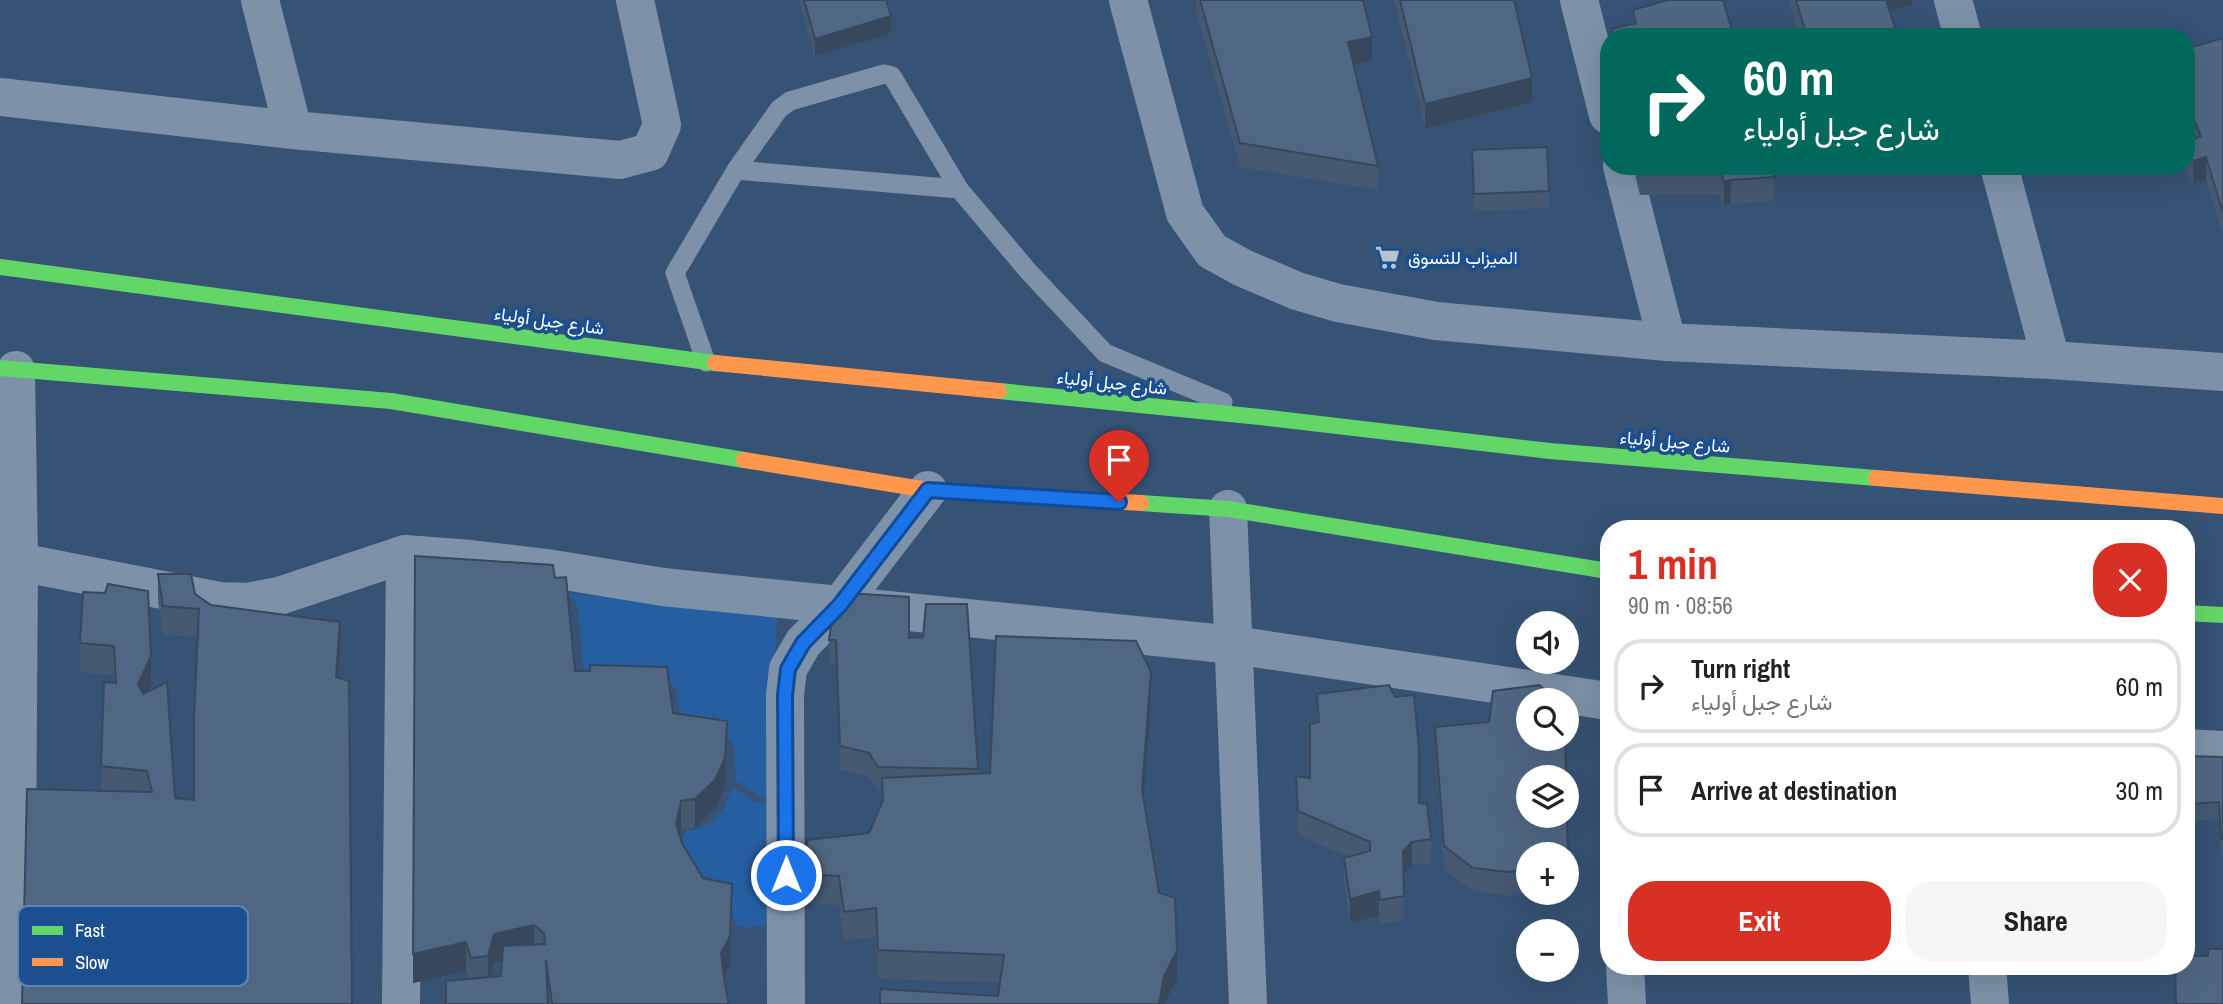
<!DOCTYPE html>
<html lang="en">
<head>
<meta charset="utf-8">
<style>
  body { margin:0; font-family:"Archivo Narrow",Vazirmatn,sans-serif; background:#f6f6f6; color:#222; height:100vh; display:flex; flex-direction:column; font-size:26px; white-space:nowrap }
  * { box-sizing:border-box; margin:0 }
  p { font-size:23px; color:#767676 }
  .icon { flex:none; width:38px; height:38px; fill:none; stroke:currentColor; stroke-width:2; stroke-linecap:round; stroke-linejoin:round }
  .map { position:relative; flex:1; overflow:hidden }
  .side { position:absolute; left:1600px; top:520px; width:595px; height:455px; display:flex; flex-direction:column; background:#fff; border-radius:28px; box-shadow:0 7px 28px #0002 }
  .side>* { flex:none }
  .banner { position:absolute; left:1600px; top:28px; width:595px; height:147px; border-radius:28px; box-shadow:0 7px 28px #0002; background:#00695c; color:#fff; overflow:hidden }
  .controls { position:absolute; left:1516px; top:611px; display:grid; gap:14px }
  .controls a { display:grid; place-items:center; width:63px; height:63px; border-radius:50%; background:#fff; box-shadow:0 7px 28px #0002; font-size:35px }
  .pin { position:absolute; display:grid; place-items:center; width:60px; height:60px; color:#fff; margin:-72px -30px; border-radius:50% 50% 50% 0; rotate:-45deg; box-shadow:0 0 7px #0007 }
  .pin .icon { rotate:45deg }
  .me { position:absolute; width:77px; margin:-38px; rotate:0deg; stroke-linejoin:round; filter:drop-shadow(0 0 5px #0008) }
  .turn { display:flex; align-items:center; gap:24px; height:147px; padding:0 28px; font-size:32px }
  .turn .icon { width:91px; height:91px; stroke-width:2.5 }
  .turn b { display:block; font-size:49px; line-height:60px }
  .round { display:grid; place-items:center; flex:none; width:74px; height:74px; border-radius:28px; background:#f6f6f6 }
  .headline { display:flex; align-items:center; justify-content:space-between; height:119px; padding:0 28px }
  h1 { font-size:42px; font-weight:700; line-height:52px; color:#d93025 }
  .cta { display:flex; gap:14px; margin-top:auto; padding:14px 28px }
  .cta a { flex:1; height:80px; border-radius:28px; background:#d93025; color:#fff; font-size:28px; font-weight:700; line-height:80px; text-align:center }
  .cta a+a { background:#f6f6f6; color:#222 }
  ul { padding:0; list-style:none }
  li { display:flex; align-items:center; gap:21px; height:94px; margin:0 14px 10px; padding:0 14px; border:4px solid #e0e0e0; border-radius:28px }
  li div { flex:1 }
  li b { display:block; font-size:26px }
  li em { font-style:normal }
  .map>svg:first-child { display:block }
  .green { fill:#265fa1 }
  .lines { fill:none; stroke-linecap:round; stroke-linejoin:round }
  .lane { stroke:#7d92a8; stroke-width:19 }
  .street { stroke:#7d92a8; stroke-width:38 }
  .fast { stroke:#63d668; stroke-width:16 }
  .slow { stroke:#ff974d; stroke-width:16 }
  .wall { fill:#455971; fill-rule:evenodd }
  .shaded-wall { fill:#38485c }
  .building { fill:#506783; stroke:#38485c; stroke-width:2 }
  .route-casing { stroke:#114b97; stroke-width:18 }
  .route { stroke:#1a73e8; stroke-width:12 }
  .labels { text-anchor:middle; stroke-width:7; stroke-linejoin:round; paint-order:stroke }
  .poi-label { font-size:18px; fill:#fff; stroke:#1b4f8f; text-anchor:start }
  .street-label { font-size:18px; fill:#fff; stroke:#1b4f8f }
  .key { fill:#1b4f8f; stroke:#5f84b1; stroke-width:2 }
  .key-label { font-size:19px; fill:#fff }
</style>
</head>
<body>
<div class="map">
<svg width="2223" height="1004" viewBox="0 0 2223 1004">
  <rect width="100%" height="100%" fill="#365274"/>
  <path class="green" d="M563,593L778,611L774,669L777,801L759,796L736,781L734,745L719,729L716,715L684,737L676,688L657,677L585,679L577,604Z
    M732,787C748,795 748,802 767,804V920L765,926L748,928L737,926L731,913L718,911L681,842L686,831C692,829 697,829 703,827C720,821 727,803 732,787Z"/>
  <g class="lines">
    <path class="lane" d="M736,170L959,189
      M706,362L675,273L736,170L779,109L790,101L884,74L892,76L959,189L1028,271L1105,353L1223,402"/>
    <path class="street" d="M260,0L293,130
      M1128,0L1185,213L1212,251L1243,268L1297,291L1338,303L1436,321L1667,342L2051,360L2223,372
      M1579,0L1608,115
      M1953,0L1963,37
      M0,97L293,130L620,160L650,152L662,125L635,0
      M1622,166L1667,342
      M1999,166L2051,360
      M1228,509L1248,1004
      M0,553L19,562L219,601L247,602L279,596L405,554L471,559L547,568L663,587L1234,645L1608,701
      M2186,748L2223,750
      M1625,966L1627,1004
      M1987,966L1990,1004
      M16,1004L19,562L16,370
      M401,1004L405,554
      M786,1004L785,695L788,669L803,643L840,605L928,490"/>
    <path class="fast" d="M0,267L715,363
      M0,368L391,401L744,460
      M999,391L1260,417L1550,451L1876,478
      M1141,503L1228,509L1608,571
      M2186,613L2223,615"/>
    <path class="slow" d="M715,363L999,391
      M744,460L928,490L1141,503
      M1876,478L2223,506"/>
  </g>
  <path class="wall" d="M799,0H886L891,33L815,56Z
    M1196,0H1363L1372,60L1354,64L1378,166V190L1240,167L1196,12Z
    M1394,0H1514L1532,102L1425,128Z
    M1788,0H1913V4L1890,12L1897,37H1800Z
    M1633,10L1734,37H1612V29L1633,23Z
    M2223,38V236L2206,180L2193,184L2186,167V143L2192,140L2186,126V49Z
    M1472,150L1549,191V208L1474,211Z
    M1633,166H1771L1774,177V201L1731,204L1724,206L1721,196L1710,194L1640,195Z
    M158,574L195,594L211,605L340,651L338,678L352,1004L101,791V766L114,683V675L80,672V643L83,592L151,685L148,691L175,798L194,800L197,637L163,635L158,602Z
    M555,578L575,671L673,713L727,750L725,787L715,809L695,828L681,829L680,836L682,843L703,878L732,913L730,965L724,977L729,1004H446L469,979L466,971L413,983ZM502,961L501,976L490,977L494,963Z
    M967,604L978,774L990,773L1151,701L1143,799L1159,893L1177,980L998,996L1000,983L878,979L876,937L844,941L839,905L804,903V874L869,833L882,802V791H878L869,777L840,770L836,664H829V640L923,637Z
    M1317,694L1419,803L1431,839V863L1412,865L1403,874L1404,920L1380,924L1379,915L1350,923L1344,882V858L1348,857L1298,835L1296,776L1310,778L1317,722Z
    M1435,727L1566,754L1565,762L1568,877H1566V854H1528V892H1536L1509,896L1473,891L1444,870L1435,751Z
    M2186,756L2223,757V856H2221L2219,819L2190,821V802H2186Z"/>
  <path class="shaded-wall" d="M1883,0H1913V4L1883,14Z
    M891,16V33L815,56V39Z
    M1372,37V60L1348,66V42Z
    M1532,78V102L1425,128V104Z
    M2206,157V180L2193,184V161Z
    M1731,180V204L1724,206V182Z
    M340,622V651L336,706V677Z
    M151,656V685L138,713V684Z
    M1151,672V701L1142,819V790Z
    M727,721L725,787L715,809L695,828V799Z
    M1566,730V754L1565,767V738H1566Z
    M681,801V829L676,853V824Z
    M1412,842V865L1403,874V851Z
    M732,884L730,965L721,982V953Z
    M1379,891V915L1350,923V899Z
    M534,925V954L494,963L488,985V956L494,934Z
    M466,942V971L413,983V954Z
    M1177,951V980L1164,1004H1159L1164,976Z"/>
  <path class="building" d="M804,0H886L891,16L815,39Z
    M1200,0H1363L1372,37L1348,42L1378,166L1240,143Z
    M1400,0H1514L1532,78L1425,104Z
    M1668,0H1723L1734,37H1614L1612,29L1636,23L1633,10Z
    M1796,0H1886L1897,34L1887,37H1807Z
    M2223,38V213L2206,157L2193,161L2186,143L2201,136L2186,102V49Z
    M1547,147L1549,191L1474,194L1472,150Z
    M1638,166H1771L1774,177L1731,180L1724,182L1721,172L1710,170L1640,171Z
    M415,556L553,565L555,578L566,577L575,671H590V665L667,667L673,713L727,721L725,758L715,780L695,799L681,801L676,824L682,843L703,878L732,884L730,936L721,953L725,985L729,1004H552L546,960L548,1004H446V981L501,976L503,946L545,944L544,933L534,925L494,934L488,956L471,958L466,942L413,954Z
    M158,574H191L195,594L211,605L340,622L336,677L349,681L352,1004H22L27,789L152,792L147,771L101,766L104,682L116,683L114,646L80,643L83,592L105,593L108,584L148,591L151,656L138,684L143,694L167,682L175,798L194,800V718L199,609L163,606Z
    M847,593L909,597V638L923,637L926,604H967L978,769L878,767L869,753L840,746L836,640H829L834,605Z
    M996,636L1136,641L1151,672L1142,790L1159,893L1175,898L1177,951L1164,976L1159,1004H880V989L998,996L1004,955L878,950L876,908L844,912L839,876L804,874L807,840L869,833L883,800L882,778L990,773Z
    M1389,685L1395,697L1414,695L1419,749V803L1427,804L1431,839L1412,842L1403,851L1404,896L1380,900L1379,891L1350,899L1344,858L1370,851V842L1298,811L1296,776L1310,778V724L1319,722L1317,694Z
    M1539,685L1557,700H1528V738H1565L1566,777H1528V816H1566V792L1568,853L1528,854V870L1509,872L1473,868L1444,846L1435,727L1489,722L1493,691Z
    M2186,756L2223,757V839H2221L2219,802L2190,804V785H2186Z
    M2208,949H2223V1004H2176L2175,966H2186V956H2208Z"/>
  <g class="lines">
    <defs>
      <path id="route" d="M786,875L785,695L788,669L803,643L840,605L928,490L1119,502"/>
    </defs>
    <use href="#route" class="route-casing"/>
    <use href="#route" class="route"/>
  </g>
  <defs>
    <symbol id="supermarket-bare" viewBox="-9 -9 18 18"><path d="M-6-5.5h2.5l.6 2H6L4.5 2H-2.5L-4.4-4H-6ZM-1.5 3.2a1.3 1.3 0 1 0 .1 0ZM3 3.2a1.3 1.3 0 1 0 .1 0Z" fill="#b9c2ce" stroke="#1b4f8f" stroke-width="2.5" paint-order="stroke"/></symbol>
  </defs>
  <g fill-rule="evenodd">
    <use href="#supermarket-bare" x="1370" y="240" width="35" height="35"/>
  </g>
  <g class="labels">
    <g class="poi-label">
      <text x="1408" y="264">الميزاب للتسوق</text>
    </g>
    <g class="street-label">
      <text transform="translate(549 321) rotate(8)" y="6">شارع جبل أولياء</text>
      <text transform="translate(1112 383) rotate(6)" y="6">شارع جبل أولياء</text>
      <text transform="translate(1675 442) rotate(5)" y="6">شارع جبل أولياء</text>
    </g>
  </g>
  <rect x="18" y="906" width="230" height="80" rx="10" class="key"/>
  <rect x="32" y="926" width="31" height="9" fill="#63d668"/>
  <rect x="32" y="958" width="31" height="8" fill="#ff974d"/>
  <g class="key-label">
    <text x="75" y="937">Fast</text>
    <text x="75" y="969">Slow</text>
  </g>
</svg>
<div class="controls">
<a><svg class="icon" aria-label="sound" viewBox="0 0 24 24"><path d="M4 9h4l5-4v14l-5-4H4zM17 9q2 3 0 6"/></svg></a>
<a><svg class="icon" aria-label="search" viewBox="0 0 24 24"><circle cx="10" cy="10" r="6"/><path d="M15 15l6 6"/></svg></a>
<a><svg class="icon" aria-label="layers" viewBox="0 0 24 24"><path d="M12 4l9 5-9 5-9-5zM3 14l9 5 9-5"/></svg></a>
<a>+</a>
<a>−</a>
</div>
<div class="pin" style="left:1119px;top:502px;background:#d93025"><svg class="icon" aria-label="arrive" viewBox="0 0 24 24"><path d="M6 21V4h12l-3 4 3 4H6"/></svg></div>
<svg class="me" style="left:786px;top:875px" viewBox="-20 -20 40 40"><circle r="17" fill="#1a73e8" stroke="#fff" stroke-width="3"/><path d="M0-11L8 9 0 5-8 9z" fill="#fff"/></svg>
<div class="banner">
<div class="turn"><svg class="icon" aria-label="right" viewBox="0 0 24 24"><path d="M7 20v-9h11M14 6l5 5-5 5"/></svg><div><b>60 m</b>شارع جبل أولياء</div></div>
</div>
<section class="side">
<div class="headline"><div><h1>1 min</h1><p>90 m · 08:56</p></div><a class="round" style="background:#d93025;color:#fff"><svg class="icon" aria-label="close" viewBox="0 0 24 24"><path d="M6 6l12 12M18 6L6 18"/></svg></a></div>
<ul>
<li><svg class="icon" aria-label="right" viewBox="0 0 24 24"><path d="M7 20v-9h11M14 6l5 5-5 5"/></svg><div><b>Turn right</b><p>شارع جبل أولياء</p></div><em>60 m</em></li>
<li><svg class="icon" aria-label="arrive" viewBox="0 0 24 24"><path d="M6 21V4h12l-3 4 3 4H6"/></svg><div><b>Arrive at destination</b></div><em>30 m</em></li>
</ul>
<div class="cta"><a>Exit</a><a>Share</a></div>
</section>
</div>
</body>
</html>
